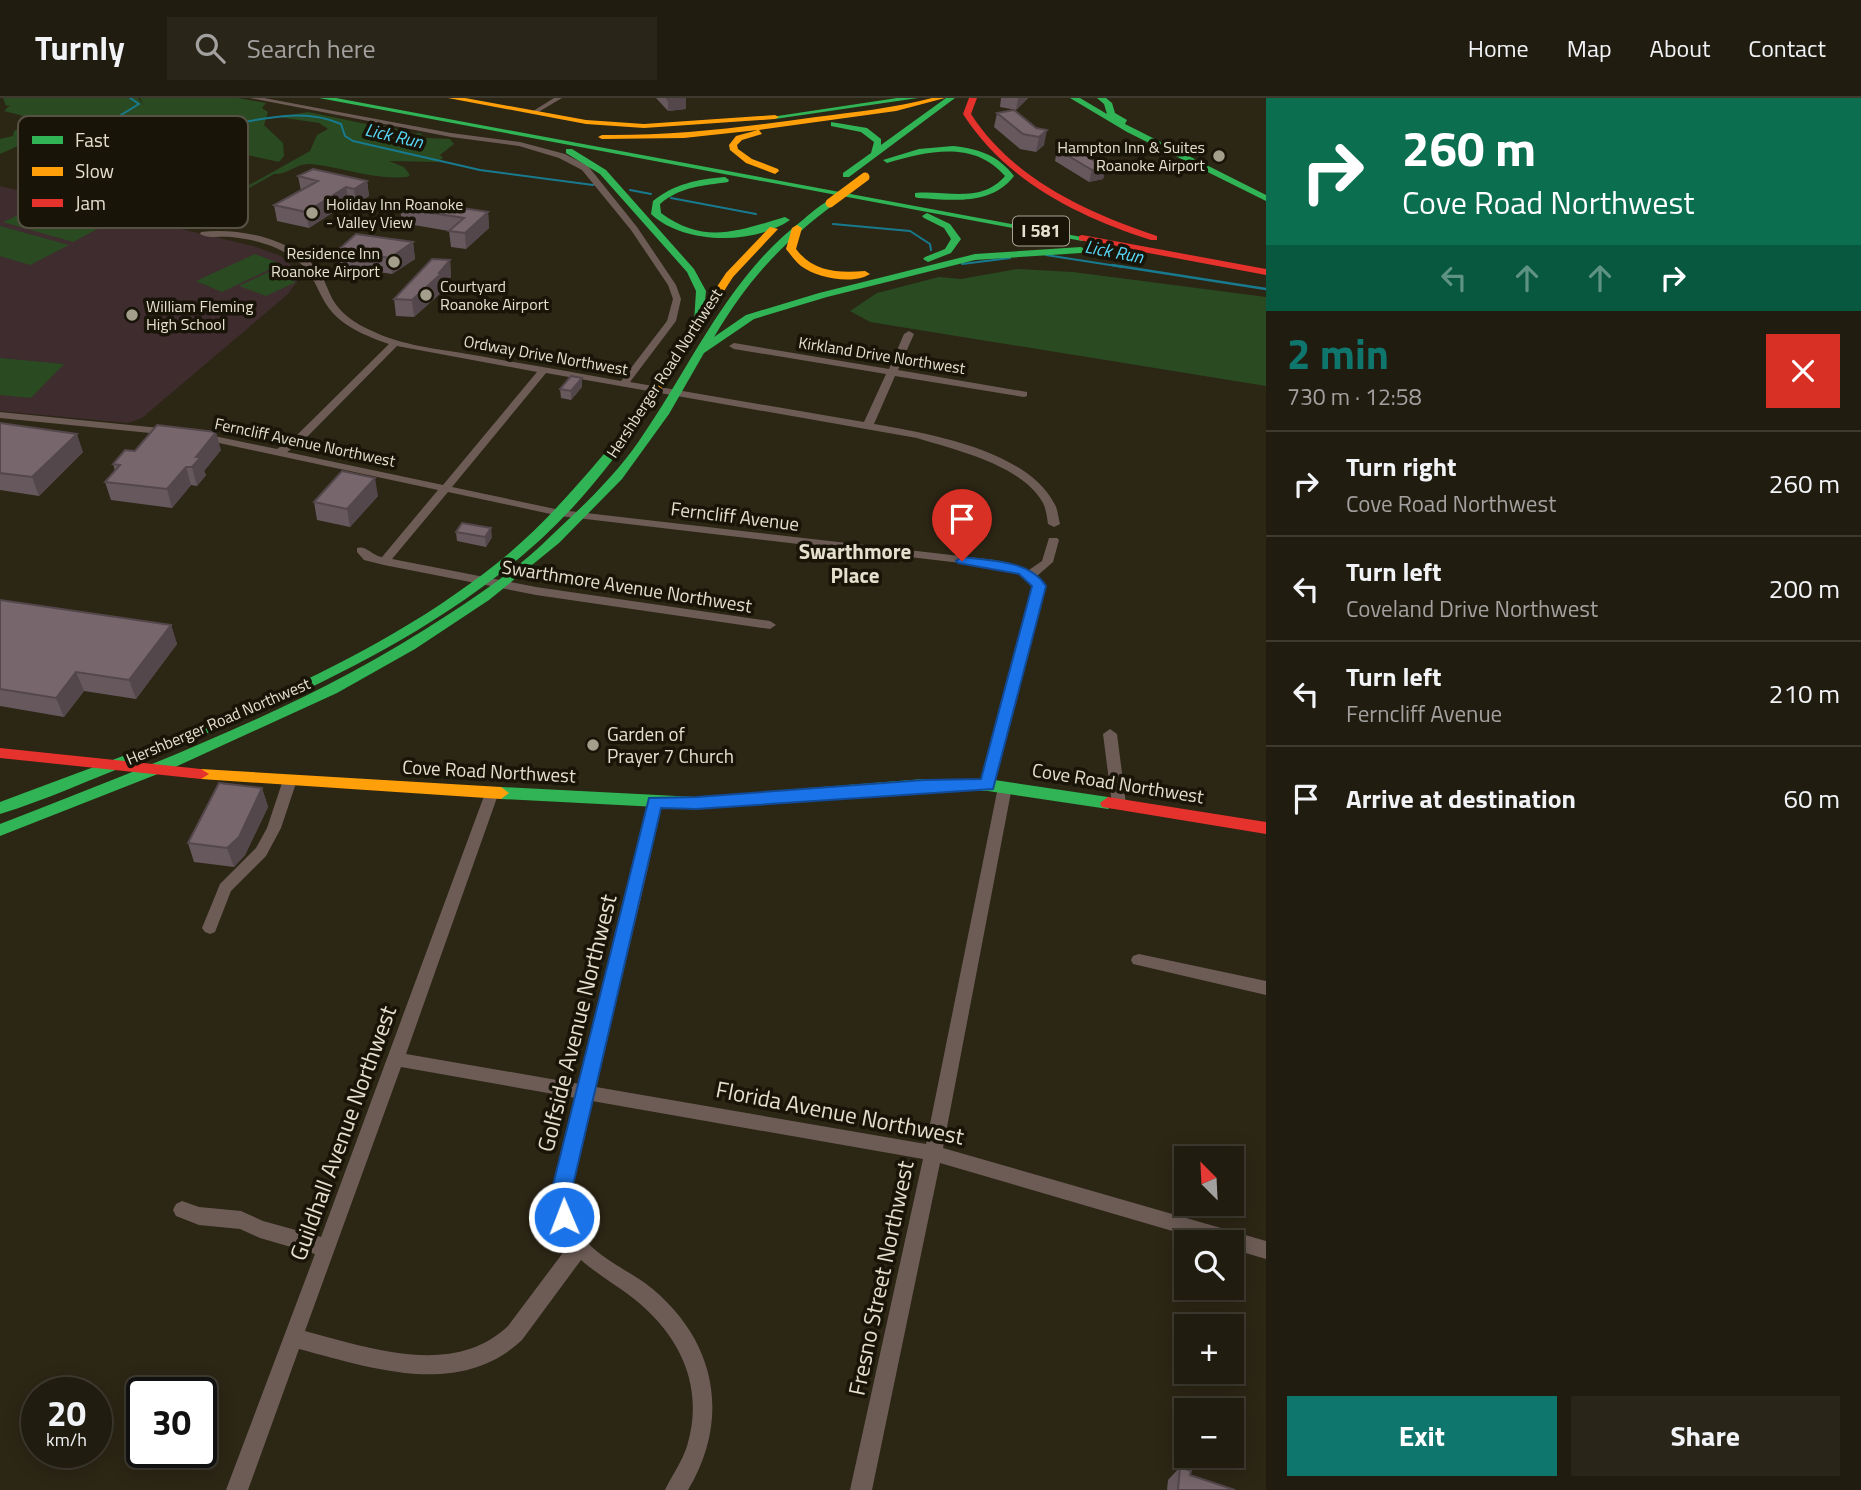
<!DOCTYPE html>
<html lang="en">
<head>
<meta charset="utf-8">
<style>
  body { margin:0; font-family:"Titillium Web",sans-serif; background:#292519; color:#f1f3f6; height:100vh; display:flex; flex-direction:column; font-size:26px; white-space:nowrap }
  * { box-sizing:border-box; margin:0 }
  p { font-size:23px; color:#a2a19f }
  .icon { flex:none; width:38px; height:38px; fill:none; stroke:currentColor; stroke-width:2; stroke-linecap:round; stroke-linejoin:round }
  .map { position:relative; flex:1; overflow:hidden }
  .drawer { display:flex; flex-direction:column; background:#211c10; width:595px }
  .drawer>* { flex:none }
  .top-card { background:#0b6e4f; color:#fff; overflow:hidden }
  .needle { width:46px; rotate:336deg }
  .controls { position:absolute; left:1174px; top:1048px; display:grid; gap:14px }
  .controls a { display:grid; place-items:center; width:70px; height:70px; border-radius:0px; background:#211c10; box-shadow:0 4px 18px #0003,0 0 0 2px #3e3a30; font-size:35px }
  .speed { position:absolute; left:21px; top:1279px; display:flex; gap:14px; font-size:35px; font-weight:700; text-align:center }
  .speed>* { display:grid; place-content:center; width:91px; height:91px; border-radius:50%; background:#211c10; box-shadow:0 4px 18px #0003,0 0 0 2px #3e3a30; line-height:1 }
  .speed small { font-size:18px; font-weight:400 }
  .speed .limit { border:4px solid #111; border-radius:10px; background:#fff; color:#111 }
  .pin { position:absolute; display:grid; place-items:center; width:60px; height:60px; color:#fff; margin:-72px -30px; border-radius:50% 50% 50% 0; rotate:-45deg; box-shadow:0 0 7px #0007 }
  .pin .icon { rotate:45deg }
  .me { position:absolute; width:77px; margin:-38px; rotate:359deg; stroke-linejoin:round; filter:drop-shadow(0 0 5px #0008) }
  .turn { display:flex; align-items:center; gap:24px; height:147px; padding:0 21px; font-size:32px }
  .turn .icon { width:91px; height:91px; stroke-width:2.5 }
  .turn b { display:block; font-size:49px; line-height:60px }
  .lanes { display:flex; align-items:center; height:66px; padding:0 21px; background:#0003; justify-content:center; gap:35px; direction:ltr }
  .lanes .off { opacity:.35 }
  .round { display:grid; place-items:center; flex:none; width:74px; height:74px; border-radius:0px; background:#292519 }
  .head { display:flex; align-items:center; justify-content:space-between; height:119px; padding:0 21px }
  h1 { font-size:42px; font-weight:700; line-height:52px; color:#0f766e }
  .cta { display:flex; gap:14px; margin-top:auto; padding:14px 21px }
  .cta a { flex:1; height:80px; border-radius:0px; background:#0f766e; color:#fff; font-size:28px; font-weight:700; line-height:80px; text-align:center }
  .cta a+a { background:#292519; color:#f1f3f6 }
  ul { padding:0; list-style:none }
  li { display:flex; align-items:center; gap:21px; height:105px; padding:0 21px; border-top:2px solid #3e3a30 }
  li div { flex:1 }
  li b { display:block; font-size:26px }
  li em { font-style:normal }
  header { display:flex; align-items:center; gap:42px; box-sizing:border-box; height:98px; padding:0 35px; background:#211c10; border-bottom:2px solid #3e3a30 }
  header strong { font-size:33px }
  nav { display:flex; gap:38px; margin-inline-start:auto; font-size:24px }
  .search { width:490px; height:63px; background:#292519; display:flex; align-items:center; gap:18px; box-sizing:border-box; padding:0 24px; border-radius:0px; color:#a2a19f; font-size:26px }
  main { display:flex; flex:1; min-height:0 }
  .map>svg:first-child { display:block }
  .education { fill:#3e2c2e }
  .green { fill:#2a4b21 }
  .lines { fill:none; stroke-linecap:round; stroke-linejoin:round }
  .stream-far1 { stroke:#187a8f; stroke-width:2 }
  .stream { stroke:#187a8f; stroke-width:2.5 }
  .street { fill:#6d5c56; fill-rule:evenodd }
  .fast { fill:#30b455; fill-rule:evenodd }
  .slow { fill:#ff9f0a; fill-rule:evenodd }
  .jam { fill:#e5322d; fill-rule:evenodd }
  .slow-bridge { stroke:#ff9f0a; stroke-width:9 }
  .wall { fill:#66585c }
  .shaded-wall { fill:#53474b }
  .building { fill:#77666b; stroke:#53474b; stroke-width:2 }
  .route { fill:#1a73e8; stroke:#114b97; stroke-width:2 }
  .poi-dot { fill:#a49f8d; stroke:#181408; stroke-width:2.5 }
  .labels { text-anchor:middle; stroke-width:7; stroke-linejoin:round; paint-order:stroke }
  .far-poi-label { font-size:16px; fill:#e5e0ce; stroke:#181408; text-anchor:start }
  .far-street-label { font-size:16px; fill:#e5e0ce; stroke:#181408 }
  .far-water-label { font-size:18px; font-style:italic; fill:#58d8f9; stroke:#181408 }
  .shield { fill:#181408; stroke:#a8a393; stroke-width:2 }
  .shield-label { font-size:18px; font-weight:bold; fill:#e5e0ce }
  .street-label { font-size:19px; fill:#e5e0ce; stroke:#181408 }
  .poi-label { font-size:19px; fill:#e5e0ce; stroke:#181408; text-anchor:start }
  .neighbourhood-label { font-size:21px; font-weight:bold; fill:#e5e0ce; stroke:#181408 }
  .near-street-label { font-size:23px; fill:#e5e0ce; stroke:#181408 }
  .key { fill:#181408; stroke:#565143; stroke-width:2 }
  .key-label { font-size:19px; fill:#e5e0ce }
</style>
</head>
<body>
<header>
<strong>Turnly</strong>
<div class="search"><svg class="icon" aria-label="search" viewBox="0 0 24 24"><circle cx="10" cy="10" r="6"/><path d="M15 15l6 6"/></svg>Search here</div>
<nav><a>Home</a><a>Map</a><a>About</a><a>Contact</a></nav>
</header>
<main>
<div class="map">
<svg width="1266" height="1392" viewBox="0 0 1266 1392">
  <rect width="100%" height="100%" fill="#2c2615"/>
  <path class="education" d="M0,88L253,148L281,158L302,177L288,196L142,320L128,325L0,313Z"/>
  <path class="green" d="M3,0H138L144,7L140,0H238L266,5L262,10L268,14L264,27L283,45L284,58L279,64L216,50L180,66L154,60L156,58L152,57L154,52L58,30L0,56V41L13,38L14,33L35,21L4,13L10,7L6,8Z
    M308,14L366,26L370,31L365,36L381,39L387,46H391V42L379,35L378,27L409,34L404,37L420,35L426,40L450,41L454,46L440,57L443,60L437,64L389,63L404,69L410,77L407,79C373,82 343,69 310,66C296,65 288,77 274,76L190,123L187,122L310,53L317,37L328,31L319,25L278,19Z
    M40,107L109,125L73,144L3,124Z
    M0,128L69,147L30,167L0,158Z
    M255,156L281,166L222,194L196,183Z
    M1017,171L1073,174L1266,199V288L870,224L850,213L877,195L939,179L961,181Z
    M269,174L296,184L266,198L239,188Z
    M0,260L64,266L31,300L0,297Z"/>
  <g class="lines">
    <path class="stream-far1" d="M130,0L139,6L116,20L148,26L159,32L186,31L201,38L233,35L235,26C270,19 307,11 341,26L345,38L353,43L480,72L593,87
      M630,92L651,96
      M671,100L756,116
      M833,126L910,133L930,146L931,152
      M1046,157L1123,169
      M962,166L1010,160"/>
    <path class="stream" d="M1112,167L1266,191"/>
    <path class="street" d="M250,0H264L451,35L520,44L565,56L588,68L637,129L676,187L681,201L676,223L630,284L864,324L886,276L734,251L729,248L734,245L889,271L904,236L909,233L914,236L898,272L1027,294V298L1024,299L895,278L874,326C927,335 1026,352 1054,405C1058,411 1058,419 1060,426L1054,429L1048,426C1047,419 1046,411 1043,405C1022,367 956,352 917,340L546,275L452,389L560,412L995,462L1029,472L1042,463L1049,440H1057L1059,442L1053,464L1037,478L1045,492L993,691H983L981,687L1033,492C1026,476 1012,472 995,469L560,418L448,394L392,461L536,489L770,523L776,527L770,531L536,497L384,467L364,462L357,454V450C366,447 371,457 382,459L438,392L196,340L195,338L200,335L277,351L296,338L389,246C366,238 340,228 326,206C314,186 313,173 292,159C275,147 252,141 231,139C221,138 208,141 200,136L201,134C239,129 295,141 319,174C325,182 328,193 333,202C341,216 356,226 370,232C402,248 439,251 474,257C523,266 572,274 621,283L667,223L673,201L668,187L631,132L582,72L559,60L519,48L451,39ZM397,248L537,274L443,387L287,354L304,342Z
      M554,0H562L535,16L530,15Z
      M0,314L170,331L175,334L170,337L0,320Z
      M1110,631L1117,636L1126,706L1119,711L1112,706L1103,636Z
      M290,677L297,682L281,730L266,758L231,793L215,834L210,836L205,834L202,830L220,786L256,750L267,730L283,682Z
      M1005,684L1012,689L943,1050L1266,1143V1161L1232,1151V1144H1210L940,1065L872,1392H850L923,1061L592,1003C584,1036 561,1096 576,1128C589,1155 622,1169 645,1185C714,1237 733,1317 688,1392H665C672,1377 682,1364 687,1348C705,1289 680,1237 633,1200C616,1187 597,1176 581,1162L522,1242C460,1301 371,1270 299,1251L248,1392H226L315,1156L260,1140L240,1131L199,1127L176,1118L173,1112L176,1106L182,1103L199,1109L241,1113L263,1123L321,1139L487,690H497L499,694L406,956L580,986L634,770L647,704L654,699L661,704L648,770L596,989L926,1046L998,689ZM401,969L576,1000C564,1048 539,1103 568,1148L508,1228C453,1280 370,1250 305,1233Z
      M1139,856L1266,883V897L1133,866L1131,862L1133,858Z"/>
    <path class="fast" d="M319,0H336L1087,140L1082,143Z
      M897,0H918L775,21L771,19Z
      M946,0H955L849,79H843V75L871,55L874,44L861,34L831,28V24L867,30L881,41V47Z
      M1070,0H1080L1107,16L1104,6L1097,0H1106L1112,5L1115,15L1127,22L1125,26L1266,97V103L1127,34Z
      M953,48C979,51 998,57 1014,78C991,108 952,102 918,100L915,99V95C947,92 981,106 1005,78C974,42 928,53 887,65L883,62L919,51Z
      M566,51H572L606,72L694,171L706,193L703,226L694,224L696,193L687,174L600,76L566,55Z
      M725,79L729,82L728,84C703,88 681,88 660,106L661,115C704,147 738,133 785,119L790,122C754,147 684,147 651,116L653,103C674,86 698,81 725,79Z
      M830,102L833,103V107C780,147 748,182 714,239L746,217L819,195L975,156L1081,149L1086,152L1081,155L975,162L827,199L754,221L704,255L669,316L622,381L559,445L489,502L415,551L337,595L173,670L0,738V726C153,666 308,609 446,518C483,494 521,468 552,437C583,408 615,378 639,343C692,267 728,178 804,121C812,114 821,106 830,102Z
      M927,115L950,126L961,141L951,155L928,164L923,161L925,159L945,151L951,141L944,130L924,120L922,118Z
      M628,331L634,334C615,359 595,385 574,408C465,527 292,603 143,661C96,679 49,701 0,716V704C170,640 352,580 496,466C545,427 584,380 624,332Z
      M924,681H988L1108,699L1116,705L1108,711L988,693H924L696,711L501,701L493,695L501,689L696,699Z"/>
    <path class="slow" d="M448,0H465L586,22L644,26L775,17L779,19L775,21L644,30L586,26Z
      M932,0H945L896,13L759,32L762,36L742,42L737,47L738,51L752,61L778,71L779,73L775,76L746,65L730,52L729,47L736,38L758,32L684,40L602,41L598,39L602,37C674,38 745,29 816,19C855,14 894,10 932,0Z
      M797,127L802,130L796,151C813,174 838,175 865,173L870,176C853,187 817,180 801,168C795,163 791,157 786,151L792,130Z
      M770,129L778,131L733,179L634,334L628,337L624,336L622,334L726,175Z
      M201,671L501,689L509,695L501,701L201,681L193,676Z"/>
    <path class="jam" d="M969,0H977L971,16C1013,81 1086,114 1157,138V142H1151C1077,118 1006,83 963,16Z
      M1082,137L1266,171V177L1079,142V138Z
      M0,650L201,671L209,676L201,681L0,660Z
      M1108,699L1266,724V736L1102,709L1100,705Z"/>
    <path class="slow-bridge" d="M830,105L865,79"/>
  </g>
  <path class="wall" d="M656,0H686V11L668,13Z
    M1001,0H1028L1016,12L1000,9Z
    M997,15L1036,30L1044,47L1036,54L1020,51L994,29Z
    M1057,51L1106,70L1103,81L1089,84L1055,63Z
    M298,78L367,83L369,98L356,106L349,104L309,130L277,123L274,107L301,93Z
    M400,110L488,114L489,130L466,151L451,149L449,133L402,125Z
    M413,144L415,161L392,176L340,168L338,152Z
    M450,162L451,179L443,189L444,192L414,219L396,218L394,201Z
    M582,280V289L571,302L561,300L560,291Z
    M0,325L83,354L39,398L0,392Z
    M221,352L204,373L206,377L197,388L191,387L172,410L111,402L105,384L115,373L113,366L135,353Z
    M378,398L350,429L317,422L314,404Z
    M456,434L492,439L486,449L457,443Z
    M0,502L171,527L177,546L136,601L84,593L64,619L0,608Z
    M262,690L268,709L245,757L234,769L194,764L188,745Z
    M1180,1369L1190,1377L1235,1392H1167L1168,1382Z"/>
  <path class="shaded-wall" d="M686,0V11L668,13V2Z
    M1019,0H1028L1016,12L1018,1Z
    M1047,32L1044,47L1036,54L1039,39Z
    M1106,70L1103,81L1089,84L1092,72Z
    M367,83L369,98L356,106L354,91Z
    M346,89L349,104L309,130L306,114Z
    M488,114L489,130L466,151L465,135Z
    M413,144L415,161L392,176L390,160Z
    M450,162L451,179L443,189L444,192L414,219L412,202Z
    M582,280V289L571,302V293Z
    M216,334L221,352L204,373L206,377L197,388L192,369L196,359Z
    M77,336L83,354L39,398L32,379Z
    M186,369L191,387L172,410L167,391Z
    M375,380L378,398L350,429L347,411Z
    M491,430L492,439L486,449L485,439Z
    M171,527L177,546L136,601L129,582Z
    M76,574L84,593L64,619L56,600Z
    M262,690L268,709L245,757L234,769L227,750Z"/>
  <path class="building" d="M667,0H685L668,2Z
    M1014,12L1036,30L1047,32L1039,39L1023,36L997,15Z
    M1072,49L1106,70L1092,72L1057,51Z
    M313,71L367,83L354,91L346,89L306,114L274,107L318,83L298,78Z
    M410,102L488,114L465,135L449,133L464,120L400,110Z
    M356,136L413,144L390,160L338,152Z
    M432,161L450,162L439,175H442L412,202L394,201Z
    M571,278L582,280L571,293L560,291Z
    M0,325L77,336L32,379L0,375Z
    M157,327L216,334L196,359H201L192,369H186L167,391L105,384L120,367L113,366L125,352L135,353Z
    M342,373L375,380L347,411L314,404Z
    M462,425L491,430L485,439L456,434Z
    M0,502L171,527L129,582L76,574L56,600L0,591Z
    M219,685L262,690L239,739L227,750L188,745Z
    M1180,1369L1191,1373L1190,1377L1235,1392H1178Z"/>
  <path class="route" d="M962,459C990,463 1030,462 1046,488L993,691L696,711L661,710L573,1087L574,1119L571,1126L564,1129L557,1126L553,1087L649,700L696,699L924,682L981,681L1032,488L1019,476L958,465L956,463Z"/>
  <g class="poi-dot">
    <circle cx="1219" cy="58" r="7"/>
    <circle cx="312" cy="115" r="7"/>
    <circle cx="394" cy="164" r="7"/>
    <circle cx="426" cy="197" r="7"/>
    <circle cx="132" cy="217" r="7"/>
    <circle cx="593" cy="647" r="7"/>
  </g>
  <g class="labels">
    <g class="far-poi-label">
      <text x="1205" y="55" text-anchor="end">Hampton Inn &amp; Suites<tspan x="1205" dy="18">Roanoke Airport</tspan></text>
      <text x="326" y="112">Holiday Inn Roanoke<tspan x="326" dy="18">- Valley View</tspan></text>
      <text x="380" y="161" text-anchor="end">Residence Inn<tspan x="380" dy="18">Roanoke Airport</tspan></text>
      <text x="440" y="194">Courtyard<tspan x="440" dy="18">Roanoke Airport</tspan></text>
      <text x="146" y="214">William Fleming<tspan x="146" dy="18">High School</tspan></text>
    </g>
    <g class="far-street-label">
      <text transform="translate(546 257) rotate(10)" y="6">Ordway Drive Northwest</text>
      <text transform="translate(882 257) rotate(9)" y="6">Kirkland Drive Northwest</text>
      <text transform="translate(664 275) rotate(-57)" y="6">Hershberger Road Northwest</text>
      <text transform="translate(305 344) rotate(12)" y="6">Ferncliff Avenue Northwest</text>
      <text transform="translate(218 623) rotate(-23)" y="6">Hershberger Road Northwest</text>
    </g>
    <g class="far-water-label">
      <text transform="translate(394 38) rotate(13)" y="6">Lick Run</text>
      <text transform="translate(1114 154) rotate(11)" y="6">Lick Run</text>
    </g>
    <rect class="shield" x="1013" y="118.5" width="56" height="29" rx="5"/>
    <g class="shield-label">
      <text x="1041" y="139">I 581</text>
    </g>
    <g class="street-label">
      <text transform="translate(735 418) rotate(7)" y="7">Ferncliff Avenue</text>
      <text transform="translate(627 488) rotate(9)" y="7">Swarthmore Avenue Northwest</text>
      <text transform="translate(489 673) rotate(3)" y="7">Cove Road Northwest</text>
      <text transform="translate(1118 685) rotate(9)" y="7">Cove Road Northwest</text>
    </g>
    <g class="poi-label">
      <text x="607" y="643">Garden of<tspan x="607" dy="22">Prayer 7 Church</tspan></text>
    </g>
    <g class="neighbourhood-label">
      <text x="855" y="461">Swarthmore<tspan x="855" dy="24">Place</tspan></text>
    </g>
    <g class="near-street-label">
      <text transform="translate(577 925) rotate(-76)" y="8">Golfside Avenue Northwest</text>
      <text transform="translate(840 1015) rotate(11)" y="8">Florida Avenue Northwest</text>
      <text transform="translate(343 1035) rotate(-70)" y="8">Guildhall Avenue Northwest</text>
      <text transform="translate(881 1180) rotate(-78)" y="8">Fresno Street Northwest</text>
    </g>
  </g>
  <rect x="18" y="18" width="230" height="112" rx="10" class="key"/>
  <rect x="32" y="38" width="31" height="8" fill="#30b455"/>
  <rect x="32" y="69" width="31" height="9" fill="#ff9f0a"/>
  <rect x="32" y="101" width="31" height="8" fill="#e5322d"/>
  <g class="key-label">
    <text x="75" y="49">Fast</text>
    <text x="75" y="80">Slow</text>
    <text x="75" y="112">Jam</text>
  </g>
</svg>
<div class="controls">
<a><svg class="needle" viewBox="-14 -14 28 28"><path d="M0-13l5 13h-10z" fill="#e53935"/><path d="M0 13l5-13h-10z" fill="#a2a19f"/></svg></a>
<a><svg class="icon" aria-label="search" viewBox="0 0 24 24"><circle cx="10" cy="10" r="6"/><path d="M15 15l6 6"/></svg></a>
<a>+</a>
<a>−</a>
</div>
<div class="speed"><div>20<small>km/h</small></div><div class="limit">30</div></div>
<div class="pin" style="left:962px;top:463px;background:#d93025"><svg class="icon" aria-label="arrive" viewBox="0 0 24 24"><path d="M6 21V4h12l-3 4 3 4H6"/></svg></div>
<svg class="me" style="left:564px;top:1119px" viewBox="-20 -20 40 40"><circle r="17" fill="#1a73e8" stroke="#fff" stroke-width="3"/><path d="M0-11L8 9 0 5-8 9z" fill="#fff"/></svg>
</div>
<section class="drawer">
<div class="top-card">
<div class="turn"><svg class="icon" aria-label="right" viewBox="0 0 24 24"><path d="M7 20v-9h11M14 6l5 5-5 5"/></svg><div><b>260 m</b>Cove Road Northwest</div></div>
<div class="lanes"><svg class="icon off" aria-label="left" viewBox="0 0 24 24"><path d="M17 20v-9H6M10 6l-5 5 5 5"/></svg><svg class="icon off" aria-label="ahead" viewBox="0 0 24 24"><path d="M12 20V5M6 11l6-6 6 6"/></svg><svg class="icon off" aria-label="ahead" viewBox="0 0 24 24"><path d="M12 20V5M6 11l6-6 6 6"/></svg><svg class="icon" aria-label="right" viewBox="0 0 24 24"><path d="M7 20v-9h11M14 6l5 5-5 5"/></svg></div>
</div>
<div class="head"><div><h1>2 min</h1><p>730 m · 12:58</p></div><a class="round" style="background:#d93025;color:#fff"><svg class="icon" aria-label="close" viewBox="0 0 24 24"><path d="M6 6l12 12M18 6L6 18"/></svg></a></div>
<ul>
<li><svg class="icon" aria-label="right" viewBox="0 0 24 24"><path d="M7 20v-9h11M14 6l5 5-5 5"/></svg><div><b>Turn right</b><p>Cove Road Northwest</p></div><em>260 m</em></li>
<li><svg class="icon" aria-label="left" viewBox="0 0 24 24"><path d="M17 20v-9H6M10 6l-5 5 5 5"/></svg><div><b>Turn left</b><p>Coveland Drive Northwest</p></div><em>200 m</em></li>
<li><svg class="icon" aria-label="left" viewBox="0 0 24 24"><path d="M17 20v-9H6M10 6l-5 5 5 5"/></svg><div><b>Turn left</b><p>Ferncliff Avenue</p></div><em>210 m</em></li>
<li><svg class="icon" aria-label="arrive" viewBox="0 0 24 24"><path d="M6 21V4h12l-3 4 3 4H6"/></svg><div><b>Arrive at destination</b></div><em>60 m</em></li>
</ul>
<div class="cta"><a>Exit</a><a>Share</a></div>
</section>
</main>
</body>
</html>
